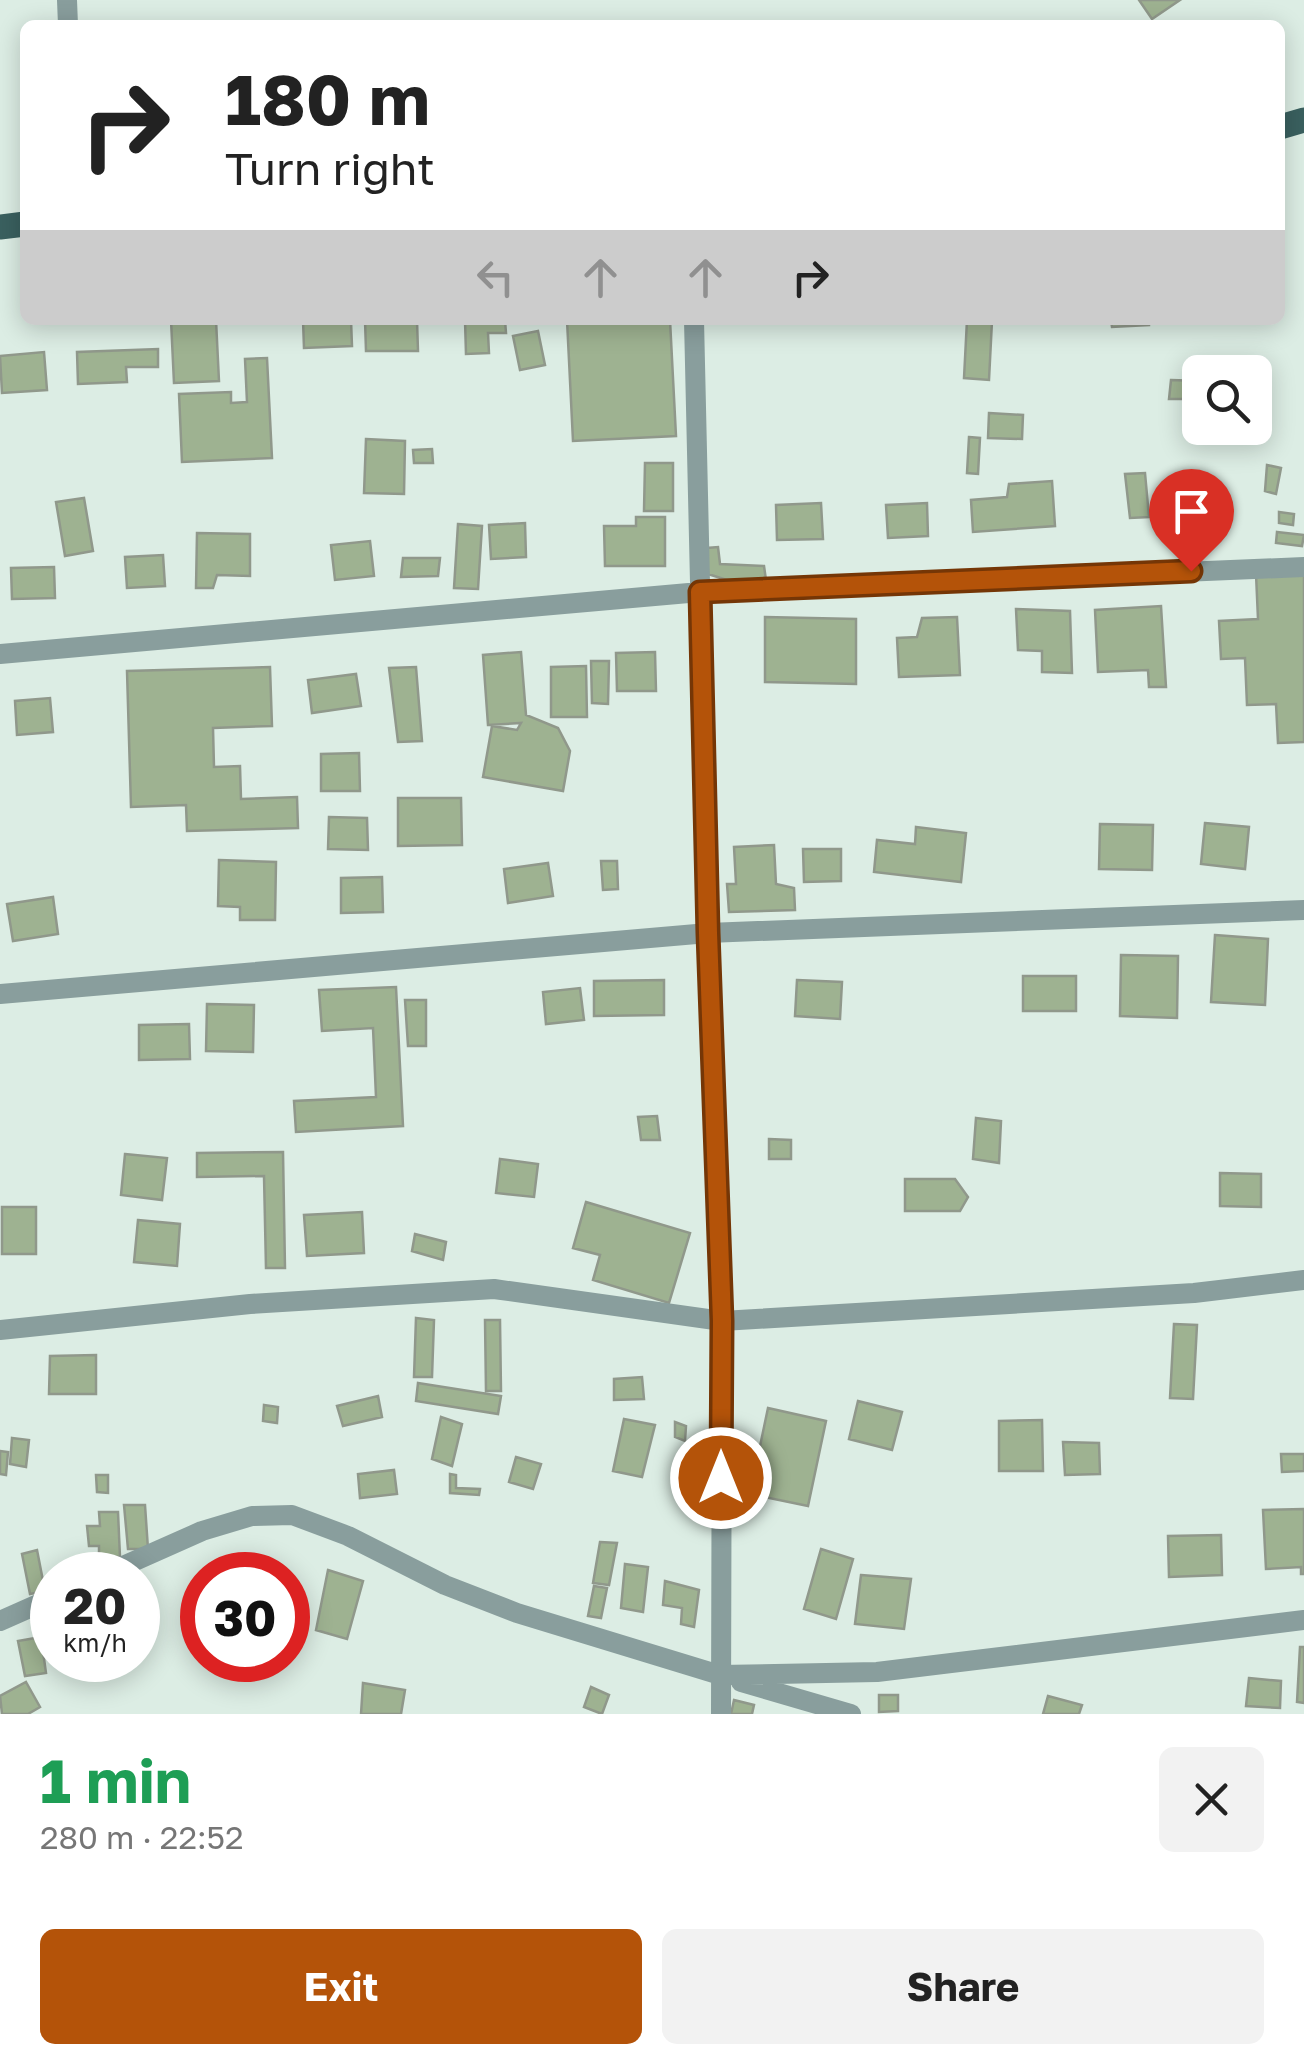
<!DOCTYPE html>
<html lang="en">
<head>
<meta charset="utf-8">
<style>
  body { margin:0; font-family:"Golos Text",sans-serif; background:#f2f2f2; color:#222; height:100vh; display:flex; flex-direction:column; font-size:38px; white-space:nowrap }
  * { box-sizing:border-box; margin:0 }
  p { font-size:32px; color:#767676 }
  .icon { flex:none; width:55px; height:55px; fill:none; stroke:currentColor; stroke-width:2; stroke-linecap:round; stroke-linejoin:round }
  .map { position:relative; height:1714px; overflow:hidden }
  .drawer { display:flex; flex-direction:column; background:#fff; flex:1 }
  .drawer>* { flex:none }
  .top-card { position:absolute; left:20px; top:20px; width:1265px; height:305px; border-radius:15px; box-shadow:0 5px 25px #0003; background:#fff; color:#222; overflow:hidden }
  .controls { position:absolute; left:1182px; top:355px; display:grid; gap:20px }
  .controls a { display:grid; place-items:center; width:90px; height:90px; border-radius:15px; background:#fff; box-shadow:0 5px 25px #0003; font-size:50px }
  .speed { position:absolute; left:30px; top:1552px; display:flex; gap:20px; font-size:50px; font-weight:700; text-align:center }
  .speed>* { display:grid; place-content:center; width:130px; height:130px; border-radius:50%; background:#fff; box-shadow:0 5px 25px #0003; line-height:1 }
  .speed small { font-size:25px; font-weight:400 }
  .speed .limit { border:15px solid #d22; background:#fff; color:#111 }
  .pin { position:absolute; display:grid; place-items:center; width:85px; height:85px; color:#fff; margin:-102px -42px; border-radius:50% 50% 50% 0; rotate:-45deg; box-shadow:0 0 10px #0007 }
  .pin .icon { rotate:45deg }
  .me { position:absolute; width:110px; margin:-55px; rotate:0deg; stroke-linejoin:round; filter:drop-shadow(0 0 8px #0008) }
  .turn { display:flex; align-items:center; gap:35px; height:210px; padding:0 40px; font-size:45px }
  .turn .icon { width:130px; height:130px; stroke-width:2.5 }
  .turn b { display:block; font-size:70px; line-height:85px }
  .lanes { display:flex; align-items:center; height:95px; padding:0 40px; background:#0003; justify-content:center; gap:50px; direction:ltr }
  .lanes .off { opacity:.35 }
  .round { display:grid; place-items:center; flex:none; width:105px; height:105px; border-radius:15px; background:#f2f2f2 }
  .overview { display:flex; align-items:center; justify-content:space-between; height:170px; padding:0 40px }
  h1 { font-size:60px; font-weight:700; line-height:75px; color:#1e9e55 }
  .button { display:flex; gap:20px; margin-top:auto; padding:20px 40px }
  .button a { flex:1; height:115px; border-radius:15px; background:#b45309; color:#fff; font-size:40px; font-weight:700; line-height:115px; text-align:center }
  .button a+a { background:#f2f2f2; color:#222 }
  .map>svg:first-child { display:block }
  .building { fill:#9eb291; stroke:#90988b; stroke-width:2.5 }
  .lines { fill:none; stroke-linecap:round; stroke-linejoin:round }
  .minor { stroke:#899e9d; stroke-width:20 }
  .primary { stroke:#3a605f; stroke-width:25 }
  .route-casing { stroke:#753606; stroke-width:25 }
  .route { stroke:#b45309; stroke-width:18 }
</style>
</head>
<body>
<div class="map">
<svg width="1304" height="1714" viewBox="0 0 1304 1714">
  <rect width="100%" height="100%" fill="#dcede4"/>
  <path class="building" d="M1139,0H1180L1152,19Z
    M171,320H216L219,381L174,383Z
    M303,320H351L352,346L304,348Z
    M365,320H417L418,351H366Z
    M465,320H505L506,333H488L489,353L466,354Z
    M567,320H670L676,436L573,441Z
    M967,320L992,321L989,380L964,378Z
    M1111,320H1149V325L1112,327Z
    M538,331L545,365L520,370L513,336Z
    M158,349V367H126L127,382L78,384L77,352Z
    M44,352L47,390L2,393L0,356Z
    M267,358L272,458L182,462L179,394L231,392V403L247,402L245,359Z
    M1171,380L1200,381V399H1169Z
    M989,413L1023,415L1022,439L988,438Z
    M969,437L980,438L978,474L967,473Z
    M366,439L405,441L404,494L364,493Z
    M432,449L433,463H414L413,450Z
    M645,463H673V511H644Z
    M1267,465L1281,468L1276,494L1265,491Z
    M1145,473L1149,517L1130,518L1125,474Z
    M1052,481L1055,526L973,532L971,500L1007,497L1009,484Z
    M84,498L93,551L65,556L56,502Z
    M821,503L823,539L777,540L776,505Z
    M927,503L928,536L888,538L886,505Z
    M1279,512L1294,514L1293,525L1279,523Z
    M636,517H665V566H605L604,526H636Z
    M525,523L526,557L491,559L489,525Z
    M458,524L482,526L478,589L454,588Z
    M1277,532L1304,535L1302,546L1276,543Z
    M197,533L250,534V576L217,575L213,588H196Z
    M370,541L374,576L335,580L331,545Z
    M718,547L720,564L764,566L766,580L730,581L708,574L707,548Z
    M163,555L165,586L127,588L125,557Z
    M403,558H440L438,576L401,577Z
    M54,567L55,598L12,599L11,568Z
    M1304,571V742L1278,743L1276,704L1247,705L1245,658L1221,659L1219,621L1258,619L1256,574Z
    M1161,606L1166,687H1149L1148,670L1098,672L1095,610Z
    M1016,609L1070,611L1072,673L1042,672V651L1018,650Z
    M765,617L856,619V684L765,682Z
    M957,617L960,675L899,677L897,638L917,637L922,618Z
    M521,652L526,715L558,728L570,751L563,791L483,777L492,726L517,730L521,723L488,725L483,655Z
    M655,652L656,691H617L616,653Z
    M591,661H609L608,704L592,703Z
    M586,666L587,717H551V667Z
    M270,667L272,726L213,728L214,767L240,766L241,799L297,797L298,828L187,831L186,805L131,807L127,671Z
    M416,667L422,741L398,742L389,668Z
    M356,674L361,706L312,713L308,680Z
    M50,698L53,732L17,735L15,701Z
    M359,753L360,791H321V754Z
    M398,798H461L462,845L398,846Z
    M329,817L367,818L368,850L328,849Z
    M1205,823L1249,827L1245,869L1201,864Z
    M1100,824L1153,825L1152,870L1099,869Z
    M916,827L966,833L961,882L874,872L877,840L915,844Z
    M774,845L776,884L794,888L795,910L729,912L727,884H736L734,847Z
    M803,849H841V881L804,882Z
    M219,860L276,862L275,920H240V907L218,906Z
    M601,861H617L618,889L603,890Z
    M548,863L553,896L508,903L504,869Z
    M382,877L383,912L341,913V878Z
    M53,897L58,934L13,941L7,904Z
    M1215,935L1268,939L1265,1005L1211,1002Z
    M1121,955L1178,956L1177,1018L1120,1016Z
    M1023,976H1076V1011H1023Z
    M664,980V1015L594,1016V981Z
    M797,980L842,982L840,1019L795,1016Z
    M396,987L403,1126L296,1132L294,1101L376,1097L373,1028L322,1031L319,990Z
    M580,988L584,1020L546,1024L543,992Z
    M405,1000H426V1046H408Z
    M207,1004L254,1005L253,1052L206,1051Z
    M189,1024L190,1059L139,1060V1025Z
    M657,1116L660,1140H641L638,1117Z
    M976,1118L1001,1121L999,1163L973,1159Z
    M769,1139L791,1140V1159H769Z
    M283,1152L285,1268H266L264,1176L197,1177V1153Z
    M125,1154L167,1158L162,1200L121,1195Z
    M500,1159L538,1164L534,1197L496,1193Z
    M1220,1173L1261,1174V1207L1220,1206Z
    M905,1179H955L968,1197L960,1211H905Z
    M586,1202L690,1233L669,1303L593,1280L600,1255L573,1248Z
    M2,1207H36V1254H2Z
    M362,1212L364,1253L307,1256L304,1215Z
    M138,1220L180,1224L177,1266L134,1262Z
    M415,1234L446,1242L443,1260L412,1251Z
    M416,1318L434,1320L432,1377H414Z
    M485,1320H500L501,1391H486Z
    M1174,1324L1197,1325L1193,1399L1170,1398Z
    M96,1355V1394H49L50,1356Z
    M642,1377L644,1399L614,1400V1379Z
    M418,1383L501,1396L498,1414L416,1401Z
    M378,1396L382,1417L343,1426L337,1406Z
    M858,1401L902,1412L892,1450L849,1439Z
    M264,1405L278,1407L277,1423L263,1421Z
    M768,1408L826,1421L808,1506L750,1494Z
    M441,1417L462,1424L452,1466L432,1459Z
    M624,1419L655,1425L642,1477L613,1471Z
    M1042,1420L1043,1471H999V1421Z
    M675,1422L686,1426L685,1441L675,1437Z
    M12,1438L29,1440L26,1467L10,1464Z
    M1063,1442L1099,1443L1100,1474L1065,1475Z
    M0,1451L8,1452L6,1475L0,1474Z
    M1281,1454H1304V1471L1282,1472Z
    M516,1457L541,1464L533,1489L509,1482Z
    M394,1470L397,1494L360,1498L358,1474Z
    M450,1474L456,1475V1488L480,1489L479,1495L450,1493Z
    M96,1475H108V1493L97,1492Z
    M124,1505H145L148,1549H128Z
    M1304,1509V1574H1301V1567L1266,1569L1263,1510Z
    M99,1512H118L120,1557H99V1546H89L87,1526H100Z
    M1221,1535L1222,1575L1169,1577L1168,1536Z
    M600,1542L617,1543L609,1585L593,1583Z
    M821,1549L853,1559L836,1619L804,1609Z
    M37,1550L45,1591L30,1594L22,1554Z
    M625,1564L648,1567L643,1612L621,1608Z
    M328,1570L363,1581L347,1639L316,1630Z
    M861,1575L911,1579L904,1629L855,1624Z
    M665,1581L699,1590L694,1627L681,1624L682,1608L663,1605Z
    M594,1586L607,1588L601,1618L588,1616Z
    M41,1637L46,1673L25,1676L18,1641Z
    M1300,1647H1304V1703L1297,1702Z
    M1249,1678L1281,1681L1280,1708L1246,1706Z
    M26,1682L40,1707L28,1714H2L0,1696Z
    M363,1683L405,1690L401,1714H361Z
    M591,1687L609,1695L602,1714L584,1707Z
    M879,1695H898V1711L879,1712Z
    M1048,1696L1082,1705L1079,1714H1043Z
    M734,1700L754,1705L752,1714H731Z"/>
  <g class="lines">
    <path class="minor" d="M67,0L68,25
      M694,320L708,933L722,1321L721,1714
      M0,654L700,592L1304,567
      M0,994L708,933L1304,910
      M0,1330L250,1304L494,1289L722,1321L1194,1293L1304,1280
      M103,1575L202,1531L252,1516L292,1515L348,1536L445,1585L517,1613L720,1675L877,1672L1304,1620
      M0,1621L52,1598
      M741,1682L851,1714"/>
    <path class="primary" d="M1280,127L1304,120
      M0,227L25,224"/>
  </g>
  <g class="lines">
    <defs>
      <path id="route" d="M721,1478L722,1321L708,933L700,592L1191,571"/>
    </defs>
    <use href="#route" class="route-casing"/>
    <use href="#route" class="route"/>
  </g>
</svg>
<div class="controls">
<a><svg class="icon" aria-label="search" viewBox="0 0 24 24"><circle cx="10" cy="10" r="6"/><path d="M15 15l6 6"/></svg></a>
</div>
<div class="speed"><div>20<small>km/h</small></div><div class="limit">30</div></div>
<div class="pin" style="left:1191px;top:571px;background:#d93025"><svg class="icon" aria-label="arrive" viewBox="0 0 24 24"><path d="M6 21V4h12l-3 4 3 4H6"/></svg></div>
<svg class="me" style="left:721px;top:1478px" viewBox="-20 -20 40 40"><circle r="17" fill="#b45309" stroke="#fff" stroke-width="3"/><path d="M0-11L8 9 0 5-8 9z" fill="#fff"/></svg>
<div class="top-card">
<div class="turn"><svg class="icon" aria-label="right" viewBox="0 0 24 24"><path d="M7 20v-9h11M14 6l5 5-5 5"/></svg><div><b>180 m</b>Turn right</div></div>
<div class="lanes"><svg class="icon off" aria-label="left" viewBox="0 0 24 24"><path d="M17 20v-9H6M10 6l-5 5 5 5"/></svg><svg class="icon off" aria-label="ahead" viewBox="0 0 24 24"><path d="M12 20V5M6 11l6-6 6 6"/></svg><svg class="icon off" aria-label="ahead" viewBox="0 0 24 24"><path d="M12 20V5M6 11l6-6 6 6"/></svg><svg class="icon" aria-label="right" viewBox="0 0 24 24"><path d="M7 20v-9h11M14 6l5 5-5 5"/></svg></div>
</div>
</div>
<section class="drawer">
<div class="overview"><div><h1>1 min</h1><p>280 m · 22:52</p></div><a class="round"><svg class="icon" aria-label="close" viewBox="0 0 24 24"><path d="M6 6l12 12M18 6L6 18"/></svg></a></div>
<div class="button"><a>Exit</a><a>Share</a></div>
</section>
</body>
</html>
